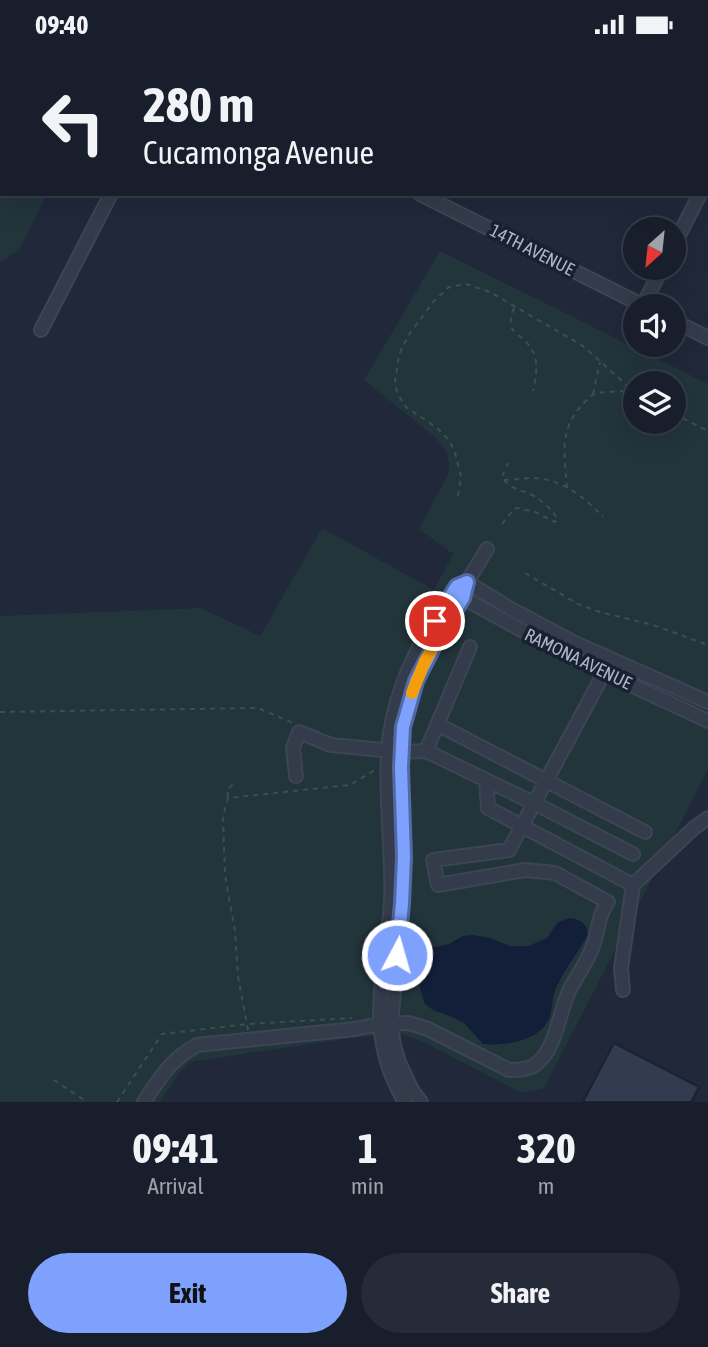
<!DOCTYPE html>
<html lang="en">
<head>
<meta charset="utf-8">
<style>
  body { margin:0; font-family:"Asap Condensed",sans-serif; background:#252b38; color:#f1f3f6; height:100vh; display:flex; flex-direction:column; font-size:26px; white-space:nowrap }
  * { box-sizing:border-box; margin:0 }
  p { font-size:23px; color:#9fa2a9 }
  .icon { flex:none; width:38px; height:38px; fill:none; stroke:currentColor; stroke-width:2; stroke-linecap:round; stroke-linejoin:round }
  .map { position:relative; height:1053px; overflow:hidden }
  .details { display:flex; flex-direction:column; background:#181e2c; flex:1 }
  .details>* { flex:none }
  .banner { position:absolute; left:0px; top:0px; width:709px; height:147px; box-shadow:0 7px 28px #0002,0 0 0 2px #363c48; background:#181e2c; color:#f1f3f6; overflow:hidden }
  .needle { width:46px; rotate:207deg }
  .fabs { position:absolute; left:623px; top:168px; display:grid; gap:14px }
  .fabs a { display:grid; place-items:center; width:63px; height:63px; border-radius:50%; background:#181e2c; box-shadow:0 7px 28px #0002,0 0 0 2px #363c48; font-size:35px }
  .pin { position:absolute; display:grid; place-items:center; width:60px; height:60px; color:#fff; margin:-30px; border:4px solid #fff; border-radius:50%; box-shadow:0 2px 7px #0007 }
  .me { position:absolute; width:77px; margin:-38px; rotate:6deg; stroke-linejoin:round; filter:drop-shadow(0 0 5px #0008) }
  .turn { display:flex; align-items:center; gap:24px; height:147px; padding:0 28px; font-size:32px }
  .turn .icon { width:91px; height:91px; stroke-width:2.5 }
  .turn b { display:block; font-size:49px; line-height:60px }
  .eta { display:flex; justify-content:space-evenly; align-items:center; height:119px; text-align:center }
  .eta b { font-size:42px; font-weight:700; line-height:49px }
  .cta { display:flex; gap:14px; margin-top:auto; padding:14px 28px }
  .cta a { flex:1; height:80px; border-radius:42px; background:#7da1fd; color:#111; font-size:28px; font-weight:700; line-height:80px; text-align:center }
  .cta a+a { background:#252b38; color:#f1f3f6 }
  .status { display:flex; justify-content:space-between; align-items:center; height:49px; padding:0 35px; background:#181e2c; direction:ltr }
  .status svg { height:19px; fill:currentColor }
  .map>svg:first-child { display:block }
  .green { fill:#22353b; fill-rule:evenodd }
  .water { fill:#131e38 }
  .building { fill:#323c51; stroke:#1b2231; stroke-width:2 }
  .lines { fill:none; stroke-linecap:round; stroke-linejoin:round }
  .minor-casing { stroke:#3d4454; stroke-width:16 }
  .path { stroke:#3b4f53; stroke-width:2; stroke-dasharray:5 5; stroke-linecap:butt }
  .minor { stroke:#343b4a; stroke-width:12 }
  .route-casing { stroke:#5169a4; stroke-width:18 }
  .route { stroke:#7da1fd; stroke-width:12 }
  .slow { stroke:#f59e0b; stroke-width:12 }
  .labels { text-anchor:middle; stroke-width:7; stroke-linejoin:round; paint-order:stroke }
  .street-label { font-size:18px; fill:#aeb5c7; stroke:#19202f }
</style>
</head>
<body>
<div class="status"><b>09:40</b><svg viewBox="0 0 49 12"><path d="M0 12V9h3v3zM5 12V6h3v6zM10 12V3h3v9zM15 12V0h3v12zM26 1h20v11H26zM47 4h2v5h-2z"/></svg></div>
<div class="map">
<svg width="708" height="1053" viewBox="0 0 708 1053">
  <rect width="100%" height="100%" fill="#20283a"/>
  <path class="green" d="M0,20H2V145H47L19,201L0,213Z
    M440,202L708,335V721L544,1039L522,1044L423,993L403,985L350,989L190,1013L177,1027L160,1053H0V567L201,559L260,587L322,479L434,541L453,505L419,480L449,424L448,405L436,389L364,331ZM635,334H674V373H635Z"/>
  <path class="water" d="M570,869C581,870 589,876 587,887C578,904 566,918 558,935C552,945 553,956 550,967C542,992 505,997 483,995L464,974L450,967L433,961L425,955L418,933L417,914L418,910L432,899L449,895L463,887L473,886L490,889L510,897H529L547,889L558,873Z"/>
  <path class="building" d="M614,994L699,1038L691,1053H583Z"/>
  <g class="lines">
    <defs>
      <path id="minor" d="M247,0L250,2
        M695,0L699,2
        M206,2L207,0
        M327,2V0
        M443,2L444,0
        M607,2L608,0
        M707,6H708
        M707,131L708,129
        M420,145L644,257
        M674,196L700,145
        M643,256L662,219
        M674,272L708,289
        M41,281L111,145
        M467,533L511,560L575,594L708,653
        M461,544L463,549L567,606L708,672
        M437,675L645,783
        M426,702L470,598
        M296,727L293,699L299,683L331,696L402,703L426,702L486,731L488,759L633,836L621,919L623,941
        M486,731L534,754L633,805
        M633,836L694,779L708,769
        M144,1053C161,1027 169,1012 197,996L355,980L379,975L409,974L428,980L509,1021C517,1021 527,1021 535,1016C556,1001 559,964 569,942C577,926 589,911 594,894C599,878 598,867 608,853L555,824L525,821L438,836L433,811L509,801L604,624
        M405,1053C362,982 387,927 391,851C393,802 385,752 388,702C391,657 409,611 434,573C439,565 450,543 457,538C460,535 464,535 467,533
        M421,1053L412,1041L399,1013L394,997L391,975L402,855L404,808L401,718L403,678L416,632L436,593L463,549L467,533L487,500"/>
    </defs>
    <use href="#minor" class="minor-casing"/>
    <path class="path" d="M514,259C512,264 510,271 511,276C512,284 521,287 526,293C540,306 537,325 533,342
      M593,345L600,313
      M674,365L708,382
      M504,431C514,431 523,429 532,429C560,429 585,448 603,468
      M567,439C565,407 558,382 582,356C585,353 590,347 594,345C604,342 622,343 632,341L635,343
      M458,447L461,427L454,400L447,389L437,379L406,358L397,344L395,333L399,306L408,287L434,252L449,238L466,235L490,243L583,297L632,341
      M502,475L514,460L517,459L535,463L555,473L558,470C551,460 543,452 532,446C520,440 509,440 502,428L508,414
      M525,524L578,555L600,563L653,576L708,596
      M0,663L258,659L293,674
      M228,748L227,741L235,733
      M248,981L238,927L235,882L225,826L223,767L228,749L350,736L378,719
      M54,1031L87,1053
      M117,1053L162,985L248,975L352,969"/>
    <use href="#minor" class="minor"/>
  </g>
  <g class="lines">
    <defs>
      <path id="route" d="M397,906L402,855L404,808L401,718L403,678L416,632L436,593L463,549L467,533L457,537L435,572"/>
    </defs>
    <use href="#route" class="route-casing"/>
    <use href="#route" class="route"/>
    <path class="slow" d="M412,644L425,612L452,566"/>
  </g>
  <g class="labels">
    <g class="street-label">
      <text transform="translate(532 201) rotate(27)" y="6">14TH AVENUE</text>
      <text transform="translate(578 610) rotate(26)" y="6">RAMONA AVENUE</text>
    </g>
  </g>
</svg>
<div class="fabs">
<a><svg class="needle" viewBox="-14 -14 28 28"><path d="M0-13l5 13h-10z" fill="#e53935"/><path d="M0 13l5-13h-10z" fill="#9fa2a9"/></svg></a>
<a><svg class="icon" aria-label="sound" viewBox="0 0 24 24"><path d="M4 9h4l5-4v14l-5-4H4zM17 9q2 3 0 6"/></svg></a>
<a><svg class="icon" aria-label="layers" viewBox="0 0 24 24"><path d="M12 4l9 5-9 5-9-5zM3 14l9 5 9-5"/></svg></a>
</div>
<div class="pin" style="left:435px;top:572px;background:#d93025"><svg class="icon" aria-label="arrive" viewBox="0 0 24 24"><path d="M6 21V4h12l-3 4 3 4H6"/></svg></div>
<svg class="me" style="left:397px;top:906px" viewBox="-20 -20 40 40"><circle r="17" fill="#7da1fd" stroke="#fff" stroke-width="3"/><path d="M0-11L8 9 0 5-8 9z" fill="#fff"/></svg>
<div class="banner">
<div class="turn"><svg class="icon" aria-label="left" viewBox="0 0 24 24"><path d="M17 20v-9H6M10 6l-5 5 5 5"/></svg><div><b>280 m</b>Cucamonga Avenue</div></div>
</div>
</div>
<section class="details">
<div class="eta">
<div><b>09:41</b><p>Arrival</p></div>
<div><b>1</b><p>min</p></div>
<div><b>320</b><p>m</p></div>
</div>
<div class="cta"><a>Exit</a><a>Share</a></div>
</section>
</body>
</html>
